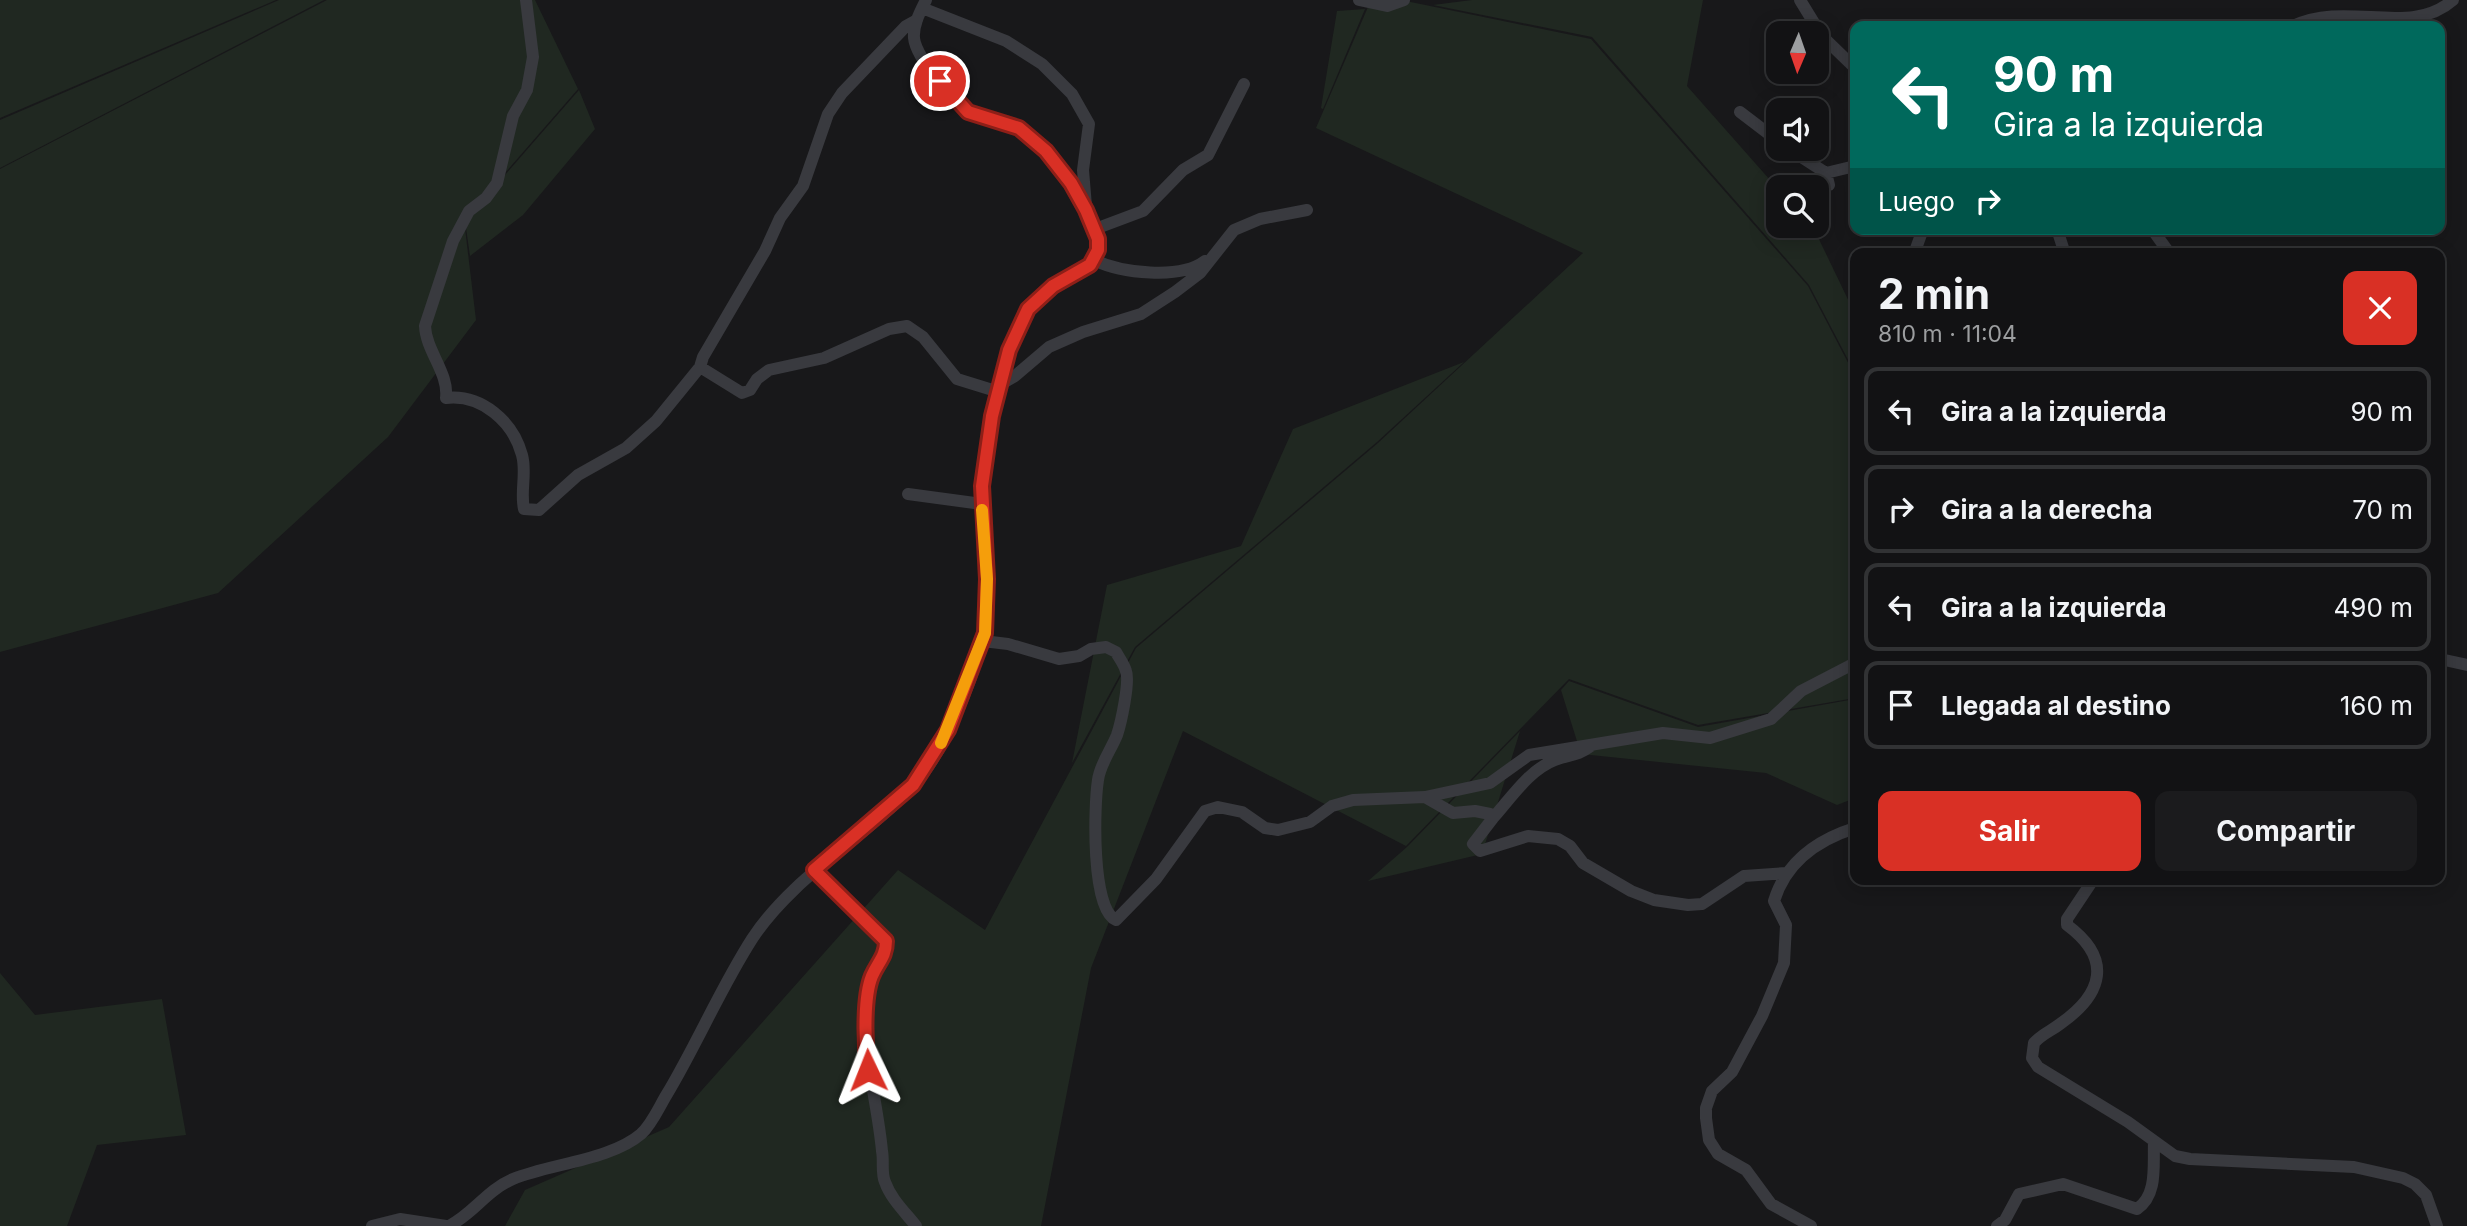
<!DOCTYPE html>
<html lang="es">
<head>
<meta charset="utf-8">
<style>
  body { margin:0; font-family:Inter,sans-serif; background:#1b1b1d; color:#f1f3f6; height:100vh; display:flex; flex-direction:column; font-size:26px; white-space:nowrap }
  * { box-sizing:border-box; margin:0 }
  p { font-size:23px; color:#9c9ea0 }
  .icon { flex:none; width:38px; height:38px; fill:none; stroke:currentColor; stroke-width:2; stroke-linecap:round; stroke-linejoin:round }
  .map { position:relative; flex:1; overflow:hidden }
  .drawer { position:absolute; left:1850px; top:248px; width:595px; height:637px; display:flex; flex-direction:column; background:#121214; border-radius:14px; box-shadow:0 4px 18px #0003,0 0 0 2px #313234 }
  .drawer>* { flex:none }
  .banner { position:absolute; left:1850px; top:21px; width:595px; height:214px; border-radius:14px; box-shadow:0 4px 18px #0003,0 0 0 2px #313234; background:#00695c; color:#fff; overflow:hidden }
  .needle { width:46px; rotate:182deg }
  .tools { position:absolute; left:1766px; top:21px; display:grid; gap:14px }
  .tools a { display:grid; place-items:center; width:63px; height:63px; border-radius:14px; background:#121214; box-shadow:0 4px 18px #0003,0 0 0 2px #313234; font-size:35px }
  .pin { position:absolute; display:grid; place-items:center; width:60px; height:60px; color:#fff; margin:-30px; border:4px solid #fff; border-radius:50%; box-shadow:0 2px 7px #0007 }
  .me { position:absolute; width:77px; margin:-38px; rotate:358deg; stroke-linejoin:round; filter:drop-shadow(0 0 5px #0008) }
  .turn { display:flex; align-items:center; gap:24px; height:147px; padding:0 28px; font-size:32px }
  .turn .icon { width:91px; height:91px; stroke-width:2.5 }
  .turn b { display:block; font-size:49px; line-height:60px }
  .then { display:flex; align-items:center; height:66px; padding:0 28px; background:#0003; gap:14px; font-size:26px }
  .round { display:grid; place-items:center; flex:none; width:74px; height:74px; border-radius:14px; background:#1b1b1d }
  .overview { display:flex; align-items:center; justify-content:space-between; height:119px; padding:0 28px }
  h1 { font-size:42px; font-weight:700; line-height:52px }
  .action { display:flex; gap:14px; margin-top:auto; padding:14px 28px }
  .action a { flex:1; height:80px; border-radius:14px; background:#d93025; color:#fff; font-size:28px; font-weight:700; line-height:80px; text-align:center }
  .action a+a { background:#1b1b1d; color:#f1f3f6 }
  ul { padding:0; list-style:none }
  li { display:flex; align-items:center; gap:21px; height:88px; margin:0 14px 10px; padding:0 14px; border:4px solid #313234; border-radius:14px }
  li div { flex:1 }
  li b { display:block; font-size:26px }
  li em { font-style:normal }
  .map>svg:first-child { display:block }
  .green { fill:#202821 }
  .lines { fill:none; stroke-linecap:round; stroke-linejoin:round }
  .minor { stroke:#393a3f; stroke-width:12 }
  .route-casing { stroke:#8d1f18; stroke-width:18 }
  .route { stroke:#d93025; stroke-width:12 }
  .slow { stroke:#f59e0b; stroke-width:12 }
</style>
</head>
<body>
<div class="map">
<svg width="2467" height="1226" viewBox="0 0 2467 1226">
  <rect width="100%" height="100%" fill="#18181a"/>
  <path class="green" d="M0,0H276L0,118Z
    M279,0H324L0,168V120Z
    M327,0H535L578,89L464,220L476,320L388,437L218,593L0,652V169Z
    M1371,0H1401L1591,39L1808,286L1855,376V698L1698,725L1569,679L1406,846L1183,731L1091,968L1041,1226H505L525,1190L669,1127L898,870L985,930L1136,648L1378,443L1583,253L1316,128Z
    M1472,0H1703L1687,86L1778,189V226H1810L1815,231L1855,314V373L1809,285L1592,37L1433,5Z
    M1365,9L1323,109L1321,108L1337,11Z
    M579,90L595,129L523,215L470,256L465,221Z
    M1464,362L1377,442L1135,647L1072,763L1107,585L1241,546L1293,429Z
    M1569,681L1698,727L1855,699V798L1837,805L1766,773L1581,754L1561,690Z
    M1520,731L1482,854L1368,881L1407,847Z
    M0,973L35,1015L162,999L186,1135L97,1145L67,1226H0Z"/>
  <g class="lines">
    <path class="minor" d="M526,0L533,57L527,90L513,116L497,183L486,198L469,211L453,241L425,326C426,351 449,373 446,398C481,394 513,421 522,455C527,473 520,491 524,509L539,510L578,475L626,448L656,421L700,367L703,357L765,251L780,218L803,186L828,114L842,93L906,26L917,20
      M1359,0L1387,6L1404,0
      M1800,0L1822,36L1855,68
      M922,8L1006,41L1042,64L1072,94L1089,124L1083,170L1086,206
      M2293,26C2348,0 2410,38 2453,0
      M1740,112L1778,141
      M1789,149L1826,173L1855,166
      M1816,188L1829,185L1826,173
      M1095,229L1143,211L1183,170L1208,155L1244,84
      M2057,229L2065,254
      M2152,229L2170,254
      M1914,254L1923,229
      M1094,260C1121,273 1180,280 1205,261
      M700,367L742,393L750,390L757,379L769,370L824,358L889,329L907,326L923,337L957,379L999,392
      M1001,384L1015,376L1049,347L1083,332L1141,314L1175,292L1200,273L1234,230L1260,219L1307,210
      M908,494L982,504
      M983,641L1008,644L1059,659L1079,656L1091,649L1106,647L1116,652C1119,658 1124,664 1126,671C1130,682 1121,723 1117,735C1111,750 1100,764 1098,780C1094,805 1091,910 1116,920L1156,879L1205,811L1218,807L1242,812L1265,828L1278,830L1310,822L1332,806L1353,800L1425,797L1453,813L1475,811L1490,814L1493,818L1473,844L1480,851L1528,836L1558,839L1570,846L1583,863L1631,891L1654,900L1688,905L1702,904L1744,876L1786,873
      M2440,659L2467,665
      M1425,797L1490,783L1529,755L1663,733L1710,738L1771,719L1801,691L1855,663
      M1493,818C1511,798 1529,770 1555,760C1569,754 1576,757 1591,746
      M814,870L886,941C886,960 872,972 869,991C859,1046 877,1096 882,1151C884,1161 881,1173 885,1182C891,1199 905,1212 916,1226
      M2093,880L2067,919V925C2113,959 2103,994 2060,1024C2051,1031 2042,1034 2034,1043L2032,1058L2038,1067L2128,1122L2175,1156L2190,1159L2354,1167L2403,1178L2415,1184L2426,1195L2437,1226
      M372,1226L400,1219L446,1226
      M449,1226C473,1214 487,1190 513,1179C549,1164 611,1160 641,1134C652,1124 659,1107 667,1094C697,1044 720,989 752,939C794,875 863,840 914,785C945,751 970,685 983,641C996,598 983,548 982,505C982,452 995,398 1009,347C1015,327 1027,307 1043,294C1060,279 1101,272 1099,243C1096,209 1051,150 1024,131C1010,122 993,123 978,117C959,109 916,59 914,38C913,25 920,12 926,0
      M1811,1226L1771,1204L1746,1170L1718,1154L1709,1140L1706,1118V1108L1712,1091L1732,1072L1762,1016L1784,963L1786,925L1774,901C1786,862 1817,840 1855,828
      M1997,1226L2005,1220L2019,1194L2063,1184L2137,1209C2158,1195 2153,1165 2154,1142"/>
  </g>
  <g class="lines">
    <defs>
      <path id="route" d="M868,1070C865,1046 863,998 872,976C878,962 886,957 886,941L814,870L913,785L948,730L985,633L987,579L982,486L992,416L1009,350L1028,309L1053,286L1090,265L1098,250V239L1086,210L1071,183L1046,151L1019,128L968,112L940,81"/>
    </defs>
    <use href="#route" class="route-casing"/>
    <use href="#route" class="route"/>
    <path class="slow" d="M941,743L985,633L987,579L982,510"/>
  </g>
</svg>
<div class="tools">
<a><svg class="needle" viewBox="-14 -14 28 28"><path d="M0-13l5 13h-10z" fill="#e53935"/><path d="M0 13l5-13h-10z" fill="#9c9ea0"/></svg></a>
<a><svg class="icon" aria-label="sound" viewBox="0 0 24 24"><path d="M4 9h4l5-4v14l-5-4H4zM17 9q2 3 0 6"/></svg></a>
<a><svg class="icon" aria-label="search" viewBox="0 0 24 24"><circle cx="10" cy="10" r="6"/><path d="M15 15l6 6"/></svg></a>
</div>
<div class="pin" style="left:940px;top:81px;background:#d93025"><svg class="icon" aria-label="arrive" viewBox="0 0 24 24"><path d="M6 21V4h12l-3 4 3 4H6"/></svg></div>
<svg class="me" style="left:868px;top:1070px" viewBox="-20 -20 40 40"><path d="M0-17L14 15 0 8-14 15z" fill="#d93025" stroke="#fff" stroke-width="4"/></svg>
<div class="banner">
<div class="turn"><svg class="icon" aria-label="left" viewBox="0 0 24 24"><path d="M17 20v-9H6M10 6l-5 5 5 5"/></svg><div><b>90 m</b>Gira a la izquierda</div></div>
<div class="then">Luego<svg class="icon" aria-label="right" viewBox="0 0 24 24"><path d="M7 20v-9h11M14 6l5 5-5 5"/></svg></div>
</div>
<section class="drawer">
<div class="overview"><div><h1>2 min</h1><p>810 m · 11:04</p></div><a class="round" style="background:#d93025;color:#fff"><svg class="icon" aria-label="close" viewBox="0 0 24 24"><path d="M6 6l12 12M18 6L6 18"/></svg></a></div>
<ul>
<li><svg class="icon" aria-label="left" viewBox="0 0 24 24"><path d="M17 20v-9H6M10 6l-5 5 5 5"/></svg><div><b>Gira a la izquierda</b></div><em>90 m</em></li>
<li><svg class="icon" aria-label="right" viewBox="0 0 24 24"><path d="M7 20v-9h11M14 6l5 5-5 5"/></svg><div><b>Gira a la derecha</b></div><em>70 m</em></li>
<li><svg class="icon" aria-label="left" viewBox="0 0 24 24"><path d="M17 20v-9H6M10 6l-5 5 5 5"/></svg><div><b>Gira a la izquierda</b></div><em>490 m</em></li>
<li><svg class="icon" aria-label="arrive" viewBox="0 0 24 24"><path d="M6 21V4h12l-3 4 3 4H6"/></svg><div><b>Llegada al destino</b></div><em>160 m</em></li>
</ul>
<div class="action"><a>Salir</a><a>Compartir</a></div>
</section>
</div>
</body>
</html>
